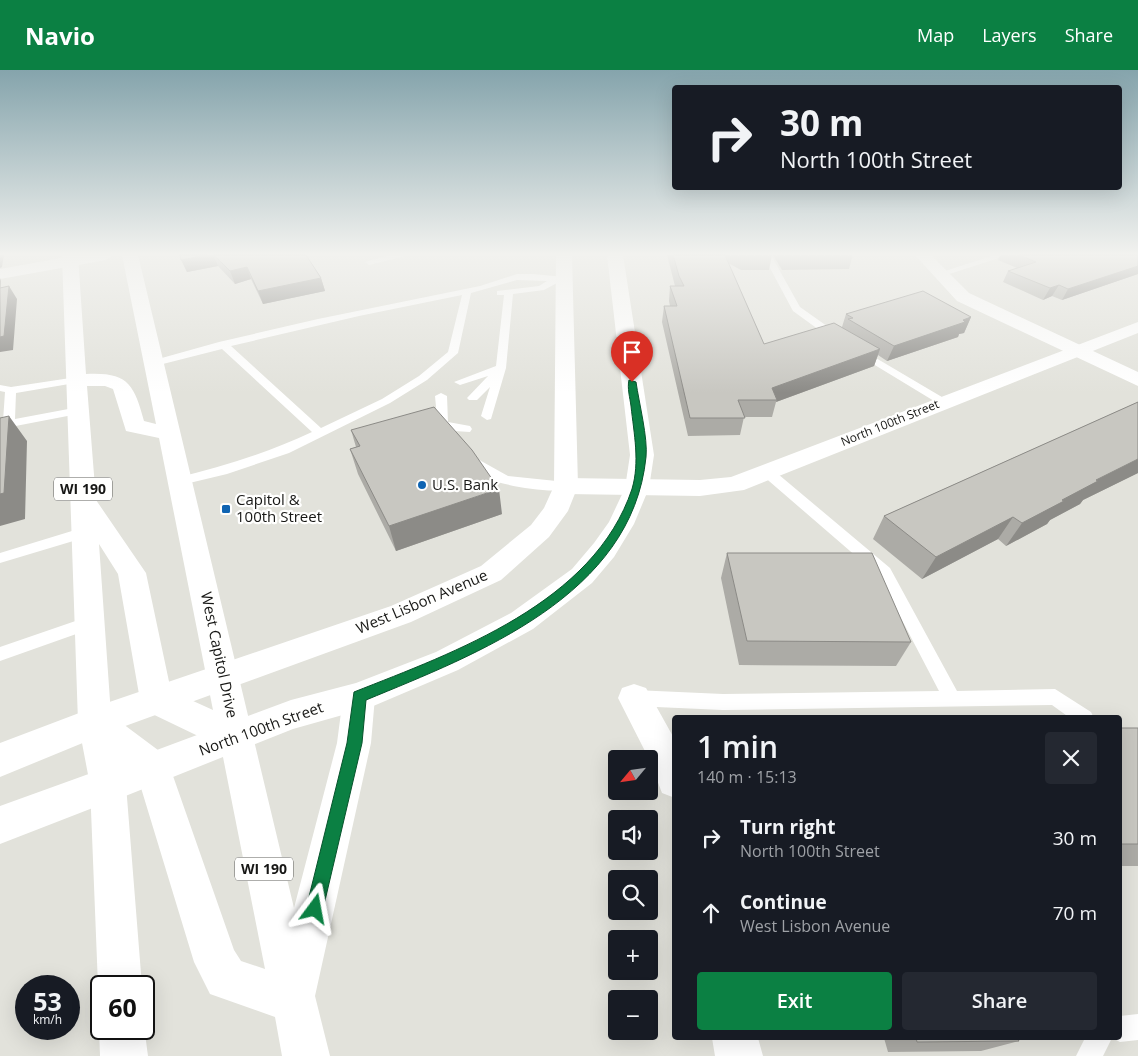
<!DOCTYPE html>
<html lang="en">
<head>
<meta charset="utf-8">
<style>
  body { margin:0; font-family:"Open Sans",sans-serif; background:#242831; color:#f1f3f6; height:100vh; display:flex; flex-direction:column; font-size:19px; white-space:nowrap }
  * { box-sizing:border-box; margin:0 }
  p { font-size:16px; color:#9ea1a6 }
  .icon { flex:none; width:28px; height:28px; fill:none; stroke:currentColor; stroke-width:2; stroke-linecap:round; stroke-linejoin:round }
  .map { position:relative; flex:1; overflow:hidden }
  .panel { position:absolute; left:672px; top:645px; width:450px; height:325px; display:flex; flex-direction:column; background:#171b24; border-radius:5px; box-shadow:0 5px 20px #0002 }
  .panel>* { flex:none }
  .top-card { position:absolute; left:672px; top:15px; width:450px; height:105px; border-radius:5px; box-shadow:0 5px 20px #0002; background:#171b24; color:#f1f3f6; overflow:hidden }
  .needle { width:32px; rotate:241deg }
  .controls { position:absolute; left:608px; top:680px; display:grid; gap:10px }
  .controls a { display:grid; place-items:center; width:50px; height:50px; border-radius:5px; background:#171b24; box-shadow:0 5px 20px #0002; font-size:25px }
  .speed { position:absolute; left:15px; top:905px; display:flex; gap:10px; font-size:25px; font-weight:700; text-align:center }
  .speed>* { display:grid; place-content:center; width:65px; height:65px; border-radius:50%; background:#171b24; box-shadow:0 5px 20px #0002; line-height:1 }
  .speed small { font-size:12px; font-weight:400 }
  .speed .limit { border:2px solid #111; border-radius:8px; background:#fff; color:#111 }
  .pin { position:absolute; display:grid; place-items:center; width:42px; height:42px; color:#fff; margin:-51px -21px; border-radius:50% 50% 50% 0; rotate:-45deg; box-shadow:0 0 5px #0007 }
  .pin .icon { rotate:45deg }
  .me { position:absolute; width:55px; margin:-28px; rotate:13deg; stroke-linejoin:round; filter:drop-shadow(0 0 4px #0008) }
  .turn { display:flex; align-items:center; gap:18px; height:105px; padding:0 25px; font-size:22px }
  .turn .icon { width:65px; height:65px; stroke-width:2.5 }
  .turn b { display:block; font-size:35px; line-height:42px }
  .round { display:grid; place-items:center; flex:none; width:52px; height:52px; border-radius:5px; background:#242831 }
  .overview { display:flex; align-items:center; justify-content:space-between; height:85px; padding:0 25px }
  h1 { font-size:30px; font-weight:600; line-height:38px }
  .button { display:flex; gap:10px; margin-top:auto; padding:10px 25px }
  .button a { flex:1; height:58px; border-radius:5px; background:#0b8043; color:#fff; font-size:20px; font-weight:600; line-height:58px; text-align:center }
  .button a+a { background:#242831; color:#f1f3f6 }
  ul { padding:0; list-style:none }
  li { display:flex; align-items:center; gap:15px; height:75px; padding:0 25px }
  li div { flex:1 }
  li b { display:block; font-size:19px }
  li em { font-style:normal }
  header { display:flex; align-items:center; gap:30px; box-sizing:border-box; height:70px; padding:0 25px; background:#0b8043; color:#fff }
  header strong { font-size:24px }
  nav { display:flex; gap:28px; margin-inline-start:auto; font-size:18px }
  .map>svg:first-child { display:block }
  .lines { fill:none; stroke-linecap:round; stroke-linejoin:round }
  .service { fill:#fff; fill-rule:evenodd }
  .minor { fill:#fff; fill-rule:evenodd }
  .tertiary { fill:#fff; fill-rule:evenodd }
  .secondary { fill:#fff; fill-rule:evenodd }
  .primary { fill:#fff; fill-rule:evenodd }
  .wall { fill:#acaba6 }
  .shaded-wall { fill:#8c8b87 }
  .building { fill:#c8c7c1; stroke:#8c8b87 }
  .route { fill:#0b8043; stroke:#07532c }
  .poi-dot { fill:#0f64b2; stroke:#fffffe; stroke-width:2 }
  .labels { text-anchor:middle; stroke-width:4.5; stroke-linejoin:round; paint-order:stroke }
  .far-street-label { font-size:12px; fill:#171715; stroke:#fffffe }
  .shield { fill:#fffffe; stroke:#5d5d5b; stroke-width:1 }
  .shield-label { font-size:14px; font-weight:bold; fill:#171715 }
  .poi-label { font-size:15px; fill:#171715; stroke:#fffffe; text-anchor:start }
  .street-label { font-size:15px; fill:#171715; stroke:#fffffe }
</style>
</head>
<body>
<header>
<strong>Navio</strong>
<nav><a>Map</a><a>Layers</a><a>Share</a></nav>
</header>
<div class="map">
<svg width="1138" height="986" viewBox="0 0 1138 986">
  <rect width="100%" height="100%" fill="#e2e2db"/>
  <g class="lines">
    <path class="service" d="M390,185H409L369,195L365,192Z
      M763,185H771L800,237L841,266V270H833L793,241Z
      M994,185H1008L943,206L936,204Z
      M517,204H533L565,207L569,210L557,213L544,220L513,224L506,298L491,349L487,350L481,346L490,317L477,330H469L467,328L488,306L460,315L454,312L496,296L504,225H497V221L539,216L547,211L517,210L471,223L458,283L427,310L390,333L289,383L227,404L181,415L174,411L176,408C223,396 268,383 312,362L222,279L155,296L150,293L151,291L219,272L318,249L480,216ZM462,225L448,282L419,306L382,329L321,358L231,276L359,246Z
      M859,278L947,330L949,332L947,334H939L855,283L854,281Z
      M77,307L81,308V312L16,323L15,349L79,337L83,339V343L0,359V351H3L5,322L0,321V315L11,317Z
      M441,323L447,326L448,352L470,356L472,359L470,362L454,361L453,365L449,366L438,358L435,326Z
      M474,387L508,406L566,412L573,416C564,427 501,415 489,409C480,405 473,398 468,391Z
      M767,398L772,399L890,498L957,621L1055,619L1091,642L1094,648H1070L1052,635L723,640L634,636L628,634L625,628L628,622L634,620L723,624L939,621L879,506L762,405L760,402L762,399Z
      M85,457L90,458L92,462L90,466L0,493V483Z
      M90,546L96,547L98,552L96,557L0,591V577Z
      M1138,944V970L1120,972L1112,968L1103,986H1076L1085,968H1120V946Z"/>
    <path class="minor" d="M78,185H113L106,190L0,209V199Z
      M915,185H931L969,223L1138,302V316L957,231Z
      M634,614L646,618L675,670V728L662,723L649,689L618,628L622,618Z
      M712,968H758L763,986H715Z"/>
    <path class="tertiary" d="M1138,252V263L744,420L700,426L566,424L557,422L554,416L557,410L566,408L700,410L731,407Z
      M95,637L107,641L112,652L107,663L0,707V673Z
      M108,697L121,703L126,715L121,727L0,774V736Z"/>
    <path class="secondary" d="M556,185H572L578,416L568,441L549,467L501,510L411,552L95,667L83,663L78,652L83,641L391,536L481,496L531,455L544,438L554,416Z
      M607,185H623L654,385L649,418L634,454L614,487L592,513L533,559L458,600L371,637L293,659L108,733L95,727L90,715L95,703L291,630L356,613L436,582L511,543L572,499L594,473L609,452L625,418L630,385Z"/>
    <path class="primary" d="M62,185H78L86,304C128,302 134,314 144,351L156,354L122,185H138L294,838L337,673L343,627L347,617L359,613L371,617L375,627L371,673L315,926L330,986H282L275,947L210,924L194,892L138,708L122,694L126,715L142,916H101V924L98,916L90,715L78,652ZM87,316H105L113,319L126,361L159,368L213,640L171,621L146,503L96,430ZM99,474L118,504L140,630L144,640L221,677L265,899L241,891L234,880L166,686L111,645Z
      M101,953V959H144V956L148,986H100L99,959Z"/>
  </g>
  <path class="wall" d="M180,185H306L321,208L325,221L263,234L251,209L235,214L218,196L187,202Z
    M667,185H772L769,200H741L728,193L764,274L842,257L846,244L971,247L964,263L959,264L958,267L887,291L878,285L874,296L776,332L772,347H744L740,365L688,366L662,252L664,236H670L669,231L670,216H675Z
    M773,185H853L849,199L782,200Z
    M1000,185H1138V204L1062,230L1052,226L1043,230L1003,212L1008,201L1017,198L998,190Z
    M1138,332V403L1083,430L1080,434L1050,450L1047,454L1006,476L998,469L922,509L873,469L884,446Z
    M351,360L502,444L396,481L358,404L350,379L356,377Z
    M727,483L911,572L896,596L739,595L721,508Z
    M1120,658H1138V796H1120Z
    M884,968H1017L1019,971L981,981L888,982Z"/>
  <path class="shaded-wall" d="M0,185H4L2,197L0,198Z
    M207,185H213L218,196L187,202L181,190Z
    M1138,196V204L1062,230L1068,219Z
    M247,197L251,209L235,214L230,201Z
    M0,208L1,211L0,229Z
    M321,208L325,221L263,234L258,221Z
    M1059,215L1052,226L1043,230L1050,218Z
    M9,216L17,229L13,280L0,282V267Z
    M971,247L964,263L959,264L958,267L887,291L894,276Z
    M880,279L874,296L776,332L777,330L772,318Z
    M9,346L27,371L25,449L0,456V424Z
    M1138,389V403L1083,430L1080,434L1050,450L1047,454L1006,476L1022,453L1096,410Z
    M499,419L502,444L396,481L389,456Z
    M1013,447L998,469L922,509L936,487Z"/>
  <path class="building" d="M180,185H207L181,190Z
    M214,185H306L321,208L258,221L247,197L230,201Z
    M673,185H725L764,274L834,253L880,279L772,318L777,330H738L745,348H690L664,236H677L670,216H684L679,206Z
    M1019,185H1138V196L1068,219L1059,215L1050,218L1008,201L1036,192Z
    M9,216L4,266L0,267V218Z
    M923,221L971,247L963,250L965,252L894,276L848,249L853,248L846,244Z
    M1138,332V389L1096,410L1098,411L1062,430L1064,431L1022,453L1013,447L936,487L884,446Z
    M434,337L472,380L499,419L389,456L350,379L360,376L351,360Z
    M9,346L4,423L0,424V348Z
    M727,483H872L911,572L747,571Z
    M1120,658H1138V774H1120Z
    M916,968H1017L1019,971L917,972Z"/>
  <linearGradient id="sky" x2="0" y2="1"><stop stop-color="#85a4ac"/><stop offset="0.57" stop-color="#f2f2ef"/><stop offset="1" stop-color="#f2f2ef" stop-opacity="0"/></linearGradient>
  <rect width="1138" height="323" fill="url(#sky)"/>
  <path class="route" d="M629,310L636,312C639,333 648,368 646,387C632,526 477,584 366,630L362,673L323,839L321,845L315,847L309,845L306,839L347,673L354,622C455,582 594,533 632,419C640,392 634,364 631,336C630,328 627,318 629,310Z"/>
  <g class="poi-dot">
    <circle cx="422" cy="415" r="5"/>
    <rect x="221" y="434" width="10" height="10" rx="2.5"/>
  </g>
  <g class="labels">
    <g class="far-street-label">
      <text transform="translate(890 353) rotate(-22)" y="4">North 100th Street</text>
    </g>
    <g class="shield">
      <rect x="54" y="407.5" width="58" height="23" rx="4"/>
      <rect x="235" y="787.5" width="58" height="23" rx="4"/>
    </g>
    <g class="shield-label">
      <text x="83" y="424">WI 190</text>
      <text x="264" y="804">WI 190</text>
    </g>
    <g class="poi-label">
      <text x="432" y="420">U.S. Bank</text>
      <text x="236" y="435">Capitol &amp;<tspan x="236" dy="17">100th Street</tspan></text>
    </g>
    <g class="street-label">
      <text transform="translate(422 532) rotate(-23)" y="5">West Lisbon Avenue</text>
      <text transform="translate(219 585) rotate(78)" y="5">West Capitol Drive</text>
      <text transform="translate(261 659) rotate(-20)" y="5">North 100th Street</text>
    </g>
  </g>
</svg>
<div class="controls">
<a><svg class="needle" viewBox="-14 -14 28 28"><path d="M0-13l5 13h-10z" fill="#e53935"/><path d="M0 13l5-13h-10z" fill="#9ea1a6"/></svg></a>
<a><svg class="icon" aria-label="sound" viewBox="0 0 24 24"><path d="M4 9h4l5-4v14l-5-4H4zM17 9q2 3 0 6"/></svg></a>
<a><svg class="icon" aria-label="search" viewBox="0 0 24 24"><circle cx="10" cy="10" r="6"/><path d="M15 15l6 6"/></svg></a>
<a>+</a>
<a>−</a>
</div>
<div class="speed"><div>53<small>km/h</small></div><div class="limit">60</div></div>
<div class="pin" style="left:632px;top:312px;background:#d93025"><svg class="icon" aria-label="arrive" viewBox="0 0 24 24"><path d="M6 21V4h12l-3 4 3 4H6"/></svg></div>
<svg class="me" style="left:315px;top:839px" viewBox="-20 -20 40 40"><path d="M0-17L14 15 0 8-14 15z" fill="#0b8043" stroke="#fff" stroke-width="4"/></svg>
<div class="top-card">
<div class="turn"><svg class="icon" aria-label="right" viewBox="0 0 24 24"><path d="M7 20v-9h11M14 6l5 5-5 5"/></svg><div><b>30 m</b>North 100th Street</div></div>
</div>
<section class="panel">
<div class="overview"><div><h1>1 min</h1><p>140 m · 15:13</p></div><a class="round"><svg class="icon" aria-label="close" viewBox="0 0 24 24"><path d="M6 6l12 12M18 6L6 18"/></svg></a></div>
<ul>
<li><svg class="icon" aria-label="right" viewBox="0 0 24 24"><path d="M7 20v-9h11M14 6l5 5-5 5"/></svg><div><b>Turn right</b><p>North 100th Street</p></div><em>30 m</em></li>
<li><svg class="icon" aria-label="ahead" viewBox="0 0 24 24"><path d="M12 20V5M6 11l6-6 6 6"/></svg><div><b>Continue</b><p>West Lisbon Avenue</p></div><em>70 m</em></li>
</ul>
<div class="button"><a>Exit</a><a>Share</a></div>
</section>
</div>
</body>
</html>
